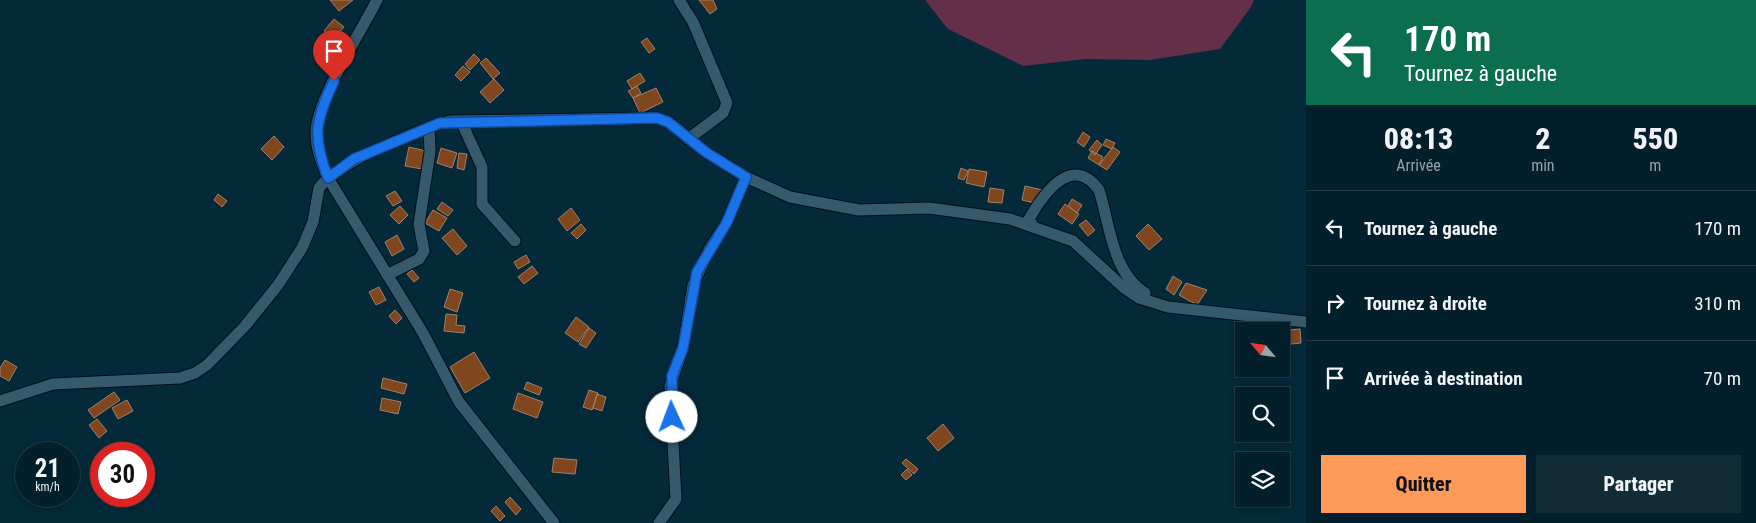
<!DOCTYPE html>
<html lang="fr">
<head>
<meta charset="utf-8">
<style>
  body { margin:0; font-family:"Roboto Condensed",sans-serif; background:#112c37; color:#f1f3f6; height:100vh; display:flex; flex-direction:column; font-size:19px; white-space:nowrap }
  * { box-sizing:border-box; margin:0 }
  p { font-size:16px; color:#97a2a9 }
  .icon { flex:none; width:28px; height:28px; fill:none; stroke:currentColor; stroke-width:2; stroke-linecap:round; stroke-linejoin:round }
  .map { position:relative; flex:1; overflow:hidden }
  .details { display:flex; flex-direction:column; background:#031f2b; width:450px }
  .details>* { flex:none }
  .banner { background:#0b6e4f; color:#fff; overflow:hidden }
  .needle { width:32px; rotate:299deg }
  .fabs { position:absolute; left:1235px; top:322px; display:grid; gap:10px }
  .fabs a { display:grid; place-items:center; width:55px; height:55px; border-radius:0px; background:#031f2b; box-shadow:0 2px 8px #0003,0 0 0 1px #243d47; font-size:25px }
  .speed { position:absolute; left:15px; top:442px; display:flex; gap:10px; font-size:25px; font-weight:700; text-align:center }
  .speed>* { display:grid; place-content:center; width:65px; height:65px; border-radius:50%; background:#031f2b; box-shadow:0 2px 8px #0003,0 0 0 1px #243d47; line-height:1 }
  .speed small { font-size:12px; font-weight:400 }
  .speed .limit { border:8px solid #d22; background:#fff; color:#111 }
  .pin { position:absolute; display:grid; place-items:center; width:42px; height:42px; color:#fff; margin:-51px -21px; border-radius:50% 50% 50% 0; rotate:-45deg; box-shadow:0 0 5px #0007 }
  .pin .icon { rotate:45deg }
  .me { position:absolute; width:55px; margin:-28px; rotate:358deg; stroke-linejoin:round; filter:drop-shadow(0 0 4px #0008) }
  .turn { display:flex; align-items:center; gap:18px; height:105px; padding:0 15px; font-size:22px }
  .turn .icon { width:65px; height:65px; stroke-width:2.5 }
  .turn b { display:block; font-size:35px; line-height:42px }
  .eta { display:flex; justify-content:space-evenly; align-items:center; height:85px; text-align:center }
  .eta b { font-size:30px; font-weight:800; line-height:35px }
  .primary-button { display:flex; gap:10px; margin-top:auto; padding:10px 15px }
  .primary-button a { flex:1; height:58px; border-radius:0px; background:#ff9b5a; color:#111; font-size:20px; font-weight:800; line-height:58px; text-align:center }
  .primary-button a+a { background:#112c37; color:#f1f3f6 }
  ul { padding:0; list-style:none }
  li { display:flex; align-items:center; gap:15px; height:75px; padding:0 15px; border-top:1px solid #243d47 }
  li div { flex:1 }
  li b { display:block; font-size:19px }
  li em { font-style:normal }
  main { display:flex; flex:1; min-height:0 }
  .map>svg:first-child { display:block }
  .green { fill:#642f48 }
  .building { fill:#80461d; stroke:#a07f6c }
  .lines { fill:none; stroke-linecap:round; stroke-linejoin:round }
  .minor-casing { stroke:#00101c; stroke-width:13 }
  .minor { stroke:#36596b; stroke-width:11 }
  .route-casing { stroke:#114b97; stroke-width:12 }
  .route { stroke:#1a73e8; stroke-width:9 }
</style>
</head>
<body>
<main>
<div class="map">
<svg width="1306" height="523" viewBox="0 0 1306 523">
  <rect width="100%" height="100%" fill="#042939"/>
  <path class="green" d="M925,0H1254L1251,7L1220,49L1150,60L1085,59L1023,66L948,29Z"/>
  <path class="building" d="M330,0H353L339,11Z
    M699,0H713L717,9L710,14Z
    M334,19L344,27L334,39L324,31Z
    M324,33L333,40L328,46L319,39Z
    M647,38L655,49L649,53L641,42Z
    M474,54L480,60L470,70L465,64Z
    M486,58L500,73L493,79L480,63Z
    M463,66L470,72L461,81L455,75Z
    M640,73L645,81L632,89L627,81Z
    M494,79L504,90L490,103L480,92Z
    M637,86L641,93L633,98L628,91Z
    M656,88L663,102L640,113L633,98Z
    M1083,132L1090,137L1084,147L1077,142Z
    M274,136L284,147L272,160L261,149Z
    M1106,139L1115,143L1112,149L1103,145Z
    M1097,140L1102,145L1095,155L1089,150Z
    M409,147L426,151L422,169L405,166Z
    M1113,147L1120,152L1107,170L1099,165Z
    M441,148L457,153L452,168L437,163Z
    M1092,151L1103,157L1099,165L1088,158Z
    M459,153L467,154L464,170L457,168Z
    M961,168L968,171L964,180L958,178Z
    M969,169L987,172L984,187L966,183Z
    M1025,186L1047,191L1043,205L1022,200Z
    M990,188L1004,190L1002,203L988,202Z
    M395,191L402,201L393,206L386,196Z
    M218,194L227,201L222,207L214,200Z
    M1072,199L1082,205L1077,213L1068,206Z
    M442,202L453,210L448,216L437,209Z
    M1065,204L1079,214L1072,224L1058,214Z
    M400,206L408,215L399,224L390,215Z
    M571,208L580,220L567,231L558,219Z
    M433,210L447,218L439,231L425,223Z
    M1086,220L1095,230L1088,236L1079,225Z
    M581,224L586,230L577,239L571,233Z
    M1148,224L1162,239L1149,250L1136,236Z
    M453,229L467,246L457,255L442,238Z
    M397,235L404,249L392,256L385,242Z
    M526,255L530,262L518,269L514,262Z
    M532,266L538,273L524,284L518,277Z
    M412,270L419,278L414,282L407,274Z
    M1173,276L1182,282L1174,295L1166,289Z
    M1186,283L1207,290L1197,305L1179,295Z
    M379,287L386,300L376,305L369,292Z
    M450,289L463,293L457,312L444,307Z
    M395,310L402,318L396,324L389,316Z
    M446,314L457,315L456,325L465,326L464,333L444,331Z
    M576,317L589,327L578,342L565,333Z
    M589,328L596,333L586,348L579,344Z
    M1300,329L1301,343L1281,345V331H1279Z
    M474,352L490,378L465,393L450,367Z
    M5,360L17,367L9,381L0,376V368Z
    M383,378L407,384L404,394L381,388Z
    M527,382L542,388L539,395L524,389Z
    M589,390L598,393L592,410L583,407Z
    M114,392L120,400L94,418L88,410Z
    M518,393L543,402L537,418L513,409Z
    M597,394L606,397L602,411L593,408Z
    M382,398L401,402L398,414L380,410Z
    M127,400L133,411L118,419L112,408Z
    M97,419L107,431L99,438L89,425Z
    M943,424L954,438L938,451L927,438Z
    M554,458L577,460L575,474L552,472Z
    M906,459L918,469L914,474L902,463Z
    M907,469L912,475L906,480L901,475Z
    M510,497L521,509L516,515L505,502Z
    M496,506L505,516L500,521L491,511Z"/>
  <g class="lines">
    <defs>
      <path id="minor" d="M377,0C361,32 316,100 316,133C316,149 322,164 328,178L423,333L459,402L554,523
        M679,0L693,22L727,103L723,113L688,139
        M461,121L482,167V204L515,241
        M1032,224L1029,219C1044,193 1072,153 1099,190C1110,225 1112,272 1145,293
        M387,275L419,259L424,251L419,224L430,152L429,127
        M0,401L53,384L180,378L195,373L207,365L245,326L278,285L302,248L313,222L319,188L323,183C349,160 372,151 404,138C420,131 434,124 451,121L657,118L669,122L707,153L746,177L790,197L859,210L929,208L1010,219L1073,241L1124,288L1139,298L1168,307L1306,322
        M659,523L676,499L670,386L683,348L693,285L710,248L727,222L746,177"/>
    </defs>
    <use href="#minor" class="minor-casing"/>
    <use href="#minor" class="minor"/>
  </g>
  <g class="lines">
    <defs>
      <path id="route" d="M334,81C315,121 312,136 328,178L354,159L440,123L657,118L668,122L707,153L746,177L727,222L697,272L683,348L672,376V417"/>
    </defs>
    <use href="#route" class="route-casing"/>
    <use href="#route" class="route"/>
  </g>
</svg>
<div class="fabs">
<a><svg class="needle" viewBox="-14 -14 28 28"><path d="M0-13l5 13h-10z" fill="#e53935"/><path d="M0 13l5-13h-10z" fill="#97a2a9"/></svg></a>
<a><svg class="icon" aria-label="search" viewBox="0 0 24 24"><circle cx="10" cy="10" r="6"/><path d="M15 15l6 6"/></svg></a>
<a><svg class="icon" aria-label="layers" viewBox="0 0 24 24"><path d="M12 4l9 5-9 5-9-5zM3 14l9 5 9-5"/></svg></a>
</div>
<div class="speed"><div>21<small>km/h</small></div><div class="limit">30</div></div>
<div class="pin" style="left:334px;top:81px;background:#d93025"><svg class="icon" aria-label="arrive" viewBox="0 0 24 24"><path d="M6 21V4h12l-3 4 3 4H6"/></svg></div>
<svg class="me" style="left:672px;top:417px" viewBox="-20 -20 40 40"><circle r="19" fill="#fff"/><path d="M0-13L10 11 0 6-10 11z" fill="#1a73e8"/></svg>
</div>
<section class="details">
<div class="banner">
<div class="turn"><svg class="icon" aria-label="left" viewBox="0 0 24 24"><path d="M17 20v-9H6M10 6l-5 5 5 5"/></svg><div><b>170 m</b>Tournez à gauche</div></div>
</div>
<div class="eta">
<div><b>08:13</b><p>Arrivée</p></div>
<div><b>2</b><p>min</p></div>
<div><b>550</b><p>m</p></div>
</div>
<ul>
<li><svg class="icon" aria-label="left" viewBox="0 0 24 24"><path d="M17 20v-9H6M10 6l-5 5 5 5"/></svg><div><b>Tournez à gauche</b></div><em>170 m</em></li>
<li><svg class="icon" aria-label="right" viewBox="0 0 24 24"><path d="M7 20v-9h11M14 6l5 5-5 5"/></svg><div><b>Tournez à droite</b></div><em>310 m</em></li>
<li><svg class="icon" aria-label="arrive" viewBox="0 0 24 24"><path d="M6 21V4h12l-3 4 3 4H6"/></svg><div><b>Arrivée à destination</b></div><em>70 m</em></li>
</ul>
<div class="primary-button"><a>Quitter</a><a>Partager</a></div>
</section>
</main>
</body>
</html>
